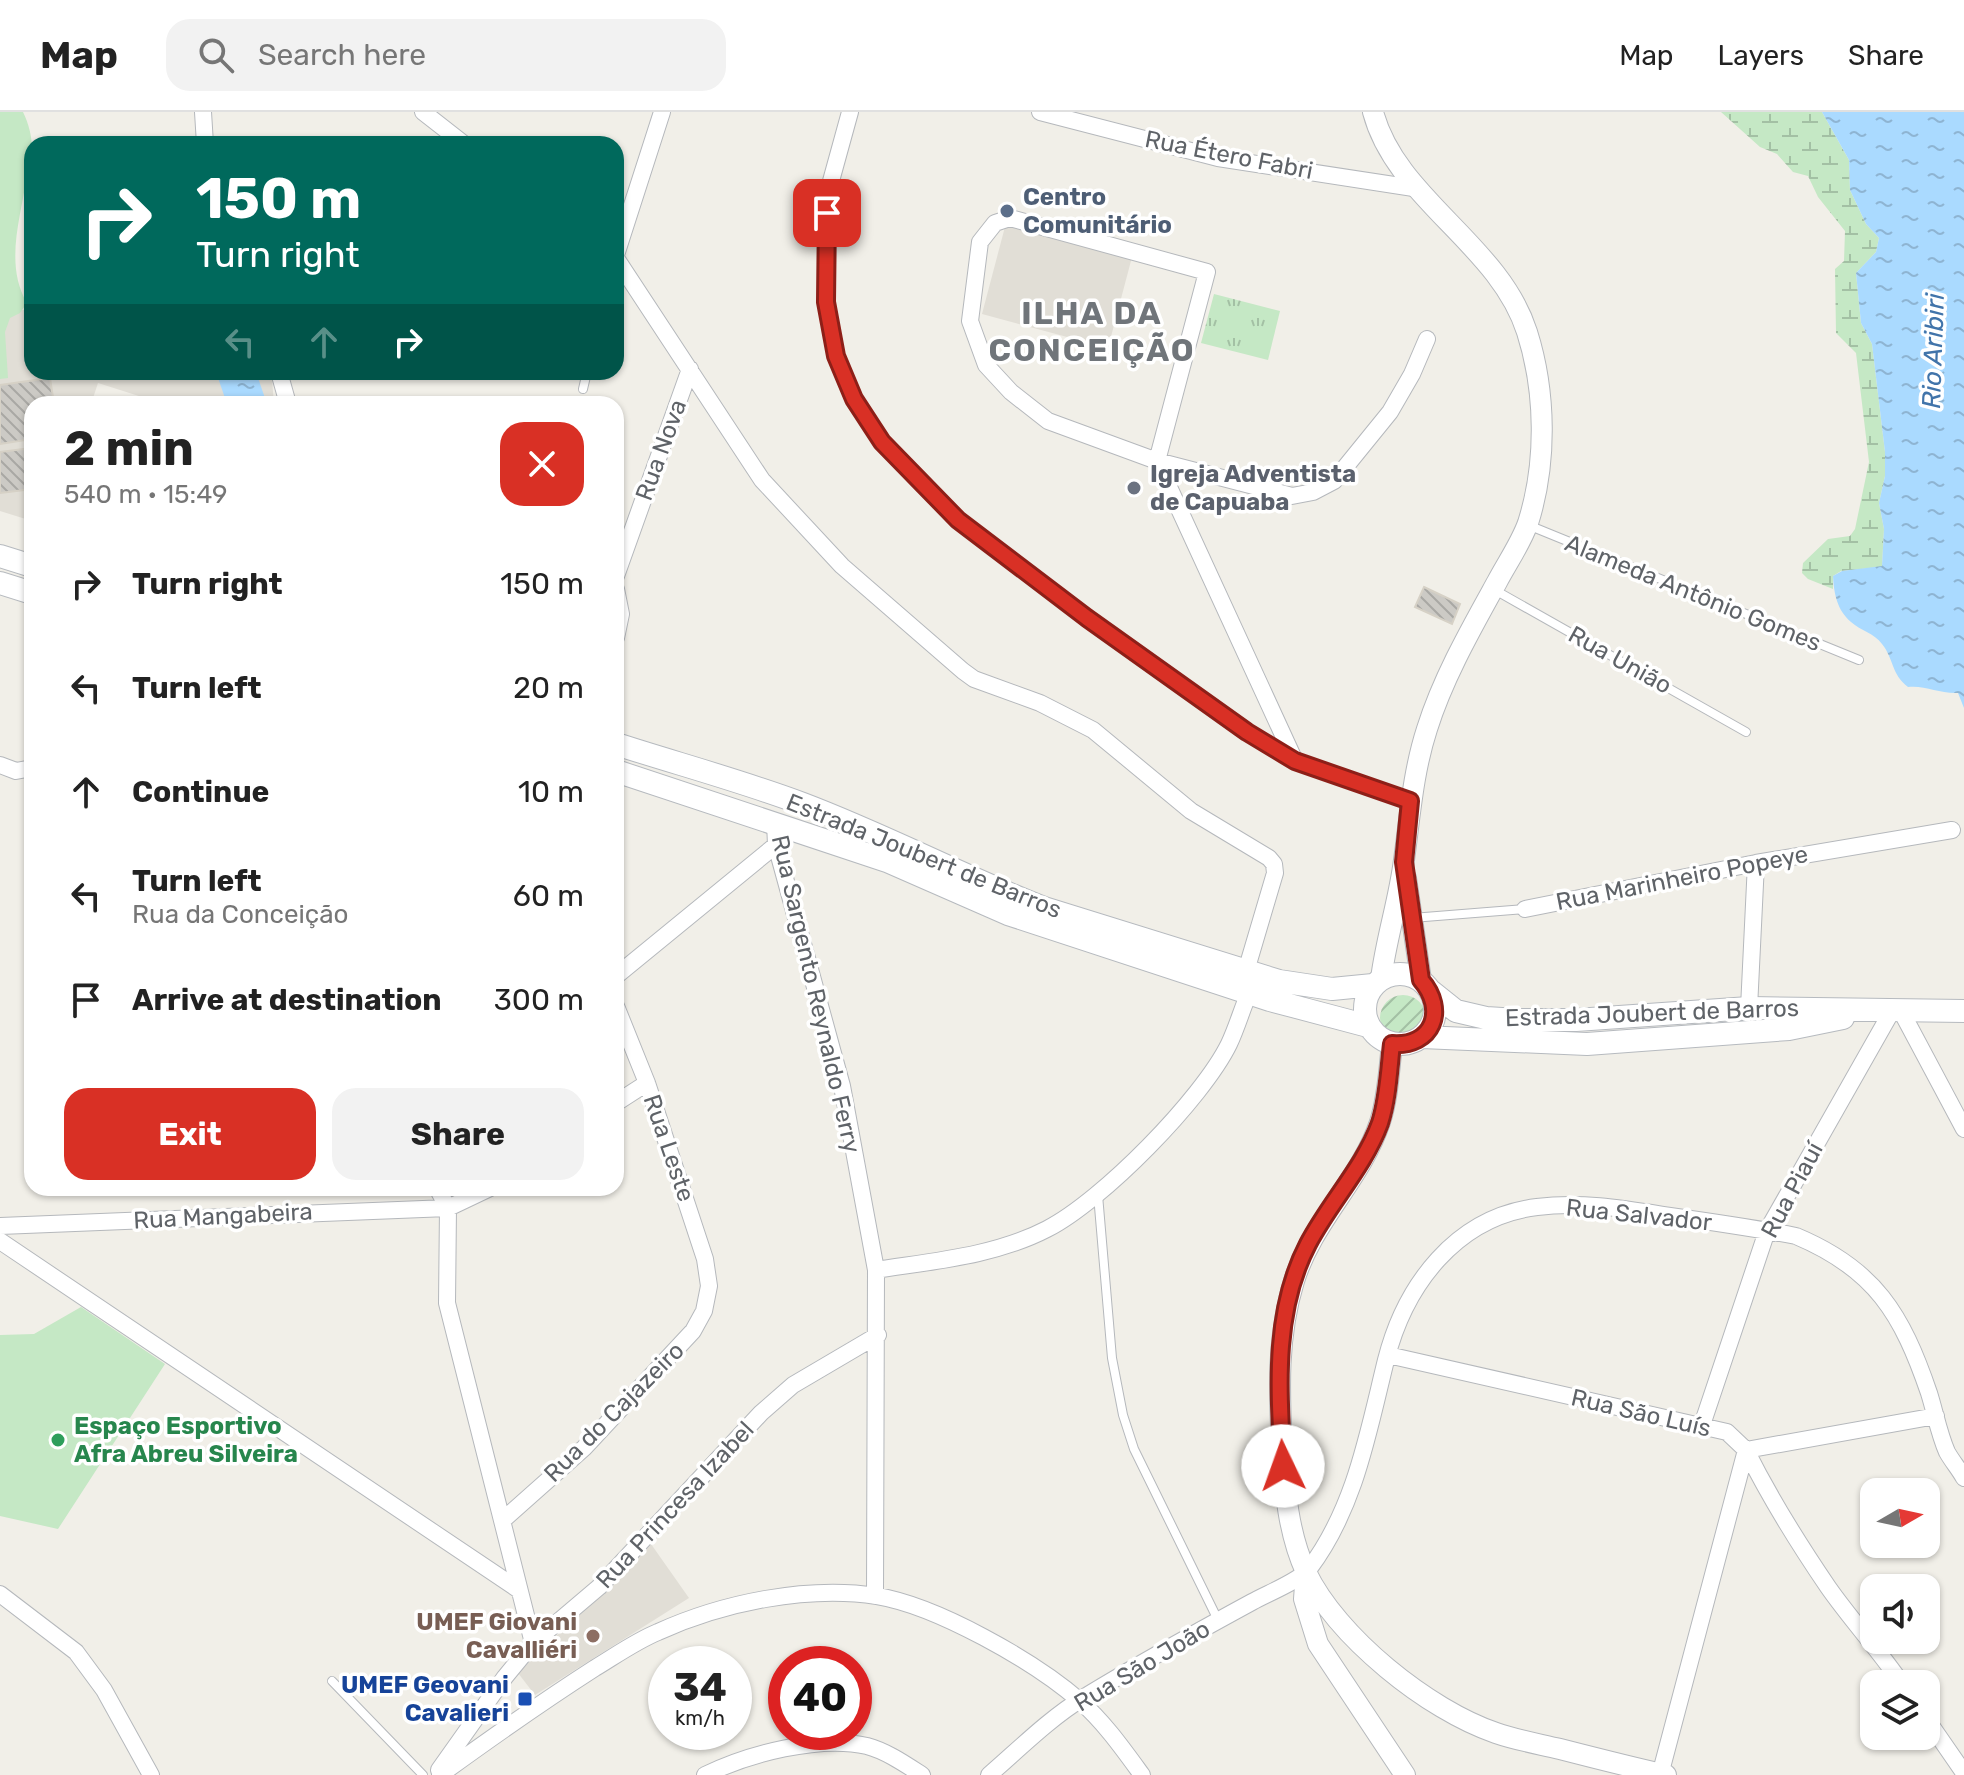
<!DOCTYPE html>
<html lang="en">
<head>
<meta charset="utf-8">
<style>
  body { margin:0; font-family:Rubik,sans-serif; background:#f2f2f2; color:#222; height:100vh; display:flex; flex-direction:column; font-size:30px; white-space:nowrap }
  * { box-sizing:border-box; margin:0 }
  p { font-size:26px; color:#767676 }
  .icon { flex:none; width:44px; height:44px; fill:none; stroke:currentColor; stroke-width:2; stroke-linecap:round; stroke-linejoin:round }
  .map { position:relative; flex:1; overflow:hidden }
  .panel { position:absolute; left:24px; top:284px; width:600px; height:800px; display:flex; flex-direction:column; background:#fff; border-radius:24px; box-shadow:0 2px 6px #0004 }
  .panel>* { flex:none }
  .guide { position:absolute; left:24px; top:24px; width:600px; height:244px; border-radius:24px; box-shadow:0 2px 6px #0004; background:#00695c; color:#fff; overflow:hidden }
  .needle { width:52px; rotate:81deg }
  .tools { position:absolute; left:1860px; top:1366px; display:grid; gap:16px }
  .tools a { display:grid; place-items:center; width:80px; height:80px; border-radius:16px; background:#fff; box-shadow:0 2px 6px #0004; font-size:40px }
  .speed { position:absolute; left:648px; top:1534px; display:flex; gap:16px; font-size:40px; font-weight:700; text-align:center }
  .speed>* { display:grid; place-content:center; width:104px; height:104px; border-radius:50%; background:#fff; box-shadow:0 2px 6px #0004; line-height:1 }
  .speed small { font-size:20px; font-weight:400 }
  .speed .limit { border:12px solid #d22; background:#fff; color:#111 }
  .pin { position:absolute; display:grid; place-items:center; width:68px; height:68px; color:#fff; margin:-34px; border-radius:16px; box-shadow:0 4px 12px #0006 }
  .me { position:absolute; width:88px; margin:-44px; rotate:357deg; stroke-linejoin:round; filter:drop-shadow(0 0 6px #0008) }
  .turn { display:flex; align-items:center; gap:28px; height:168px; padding:0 40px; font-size:36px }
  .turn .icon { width:104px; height:104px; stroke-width:2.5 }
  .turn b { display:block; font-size:56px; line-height:68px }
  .lanes { display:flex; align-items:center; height:76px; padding:0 40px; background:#0003; justify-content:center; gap:40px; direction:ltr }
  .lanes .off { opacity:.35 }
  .round { display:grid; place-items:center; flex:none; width:84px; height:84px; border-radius:24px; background:#f2f2f2 }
  .head { display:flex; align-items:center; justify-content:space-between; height:136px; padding:0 40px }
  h1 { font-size:48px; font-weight:700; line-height:60px }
  .cta { display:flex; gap:16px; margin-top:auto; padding:16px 40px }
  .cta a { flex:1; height:92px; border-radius:24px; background:#d93025; color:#fff; font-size:32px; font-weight:700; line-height:92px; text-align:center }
  .cta a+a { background:#f2f2f2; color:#222 }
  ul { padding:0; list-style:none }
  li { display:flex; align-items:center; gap:24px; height:104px; padding:0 40px }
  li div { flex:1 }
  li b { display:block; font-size:30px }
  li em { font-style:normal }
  header { display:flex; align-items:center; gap:48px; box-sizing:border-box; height:112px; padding:0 40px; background:#fff; border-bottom:2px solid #e0e0e0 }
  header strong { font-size:38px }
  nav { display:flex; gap:44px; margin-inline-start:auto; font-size:28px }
  .search { width:560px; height:72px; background:#f2f2f2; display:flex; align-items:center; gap:20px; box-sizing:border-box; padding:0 28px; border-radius:24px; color:#767676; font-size:30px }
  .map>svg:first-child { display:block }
  .education { fill:#e1ded6 }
  .grass { fill:#c5e8c5 }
  .wetland { fill:url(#wetland-marsh) }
  .park { fill:url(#park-tufts) }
  .garden { fill:url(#garden-furrows) }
  .water { fill:url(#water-ripples) }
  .building { fill:url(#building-back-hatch); stroke:#d6d1c6; stroke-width:2 }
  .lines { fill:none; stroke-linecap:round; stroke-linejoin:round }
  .service-casing { stroke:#b5b8bc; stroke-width:10 }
  .minor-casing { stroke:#b5b8bc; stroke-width:18 }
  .tertiary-casing { stroke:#b5b8bc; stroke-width:22 }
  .secondary-casing { stroke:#b6babf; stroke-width:24 }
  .service { stroke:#fff; stroke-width:8 }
  .minor { stroke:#fff; stroke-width:16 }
  .tertiary { stroke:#fff; stroke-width:20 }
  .secondary { stroke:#fff; stroke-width:22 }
  .route-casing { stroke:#8d1f18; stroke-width:20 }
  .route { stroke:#d93025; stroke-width:14 }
  .service-dot { fill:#5c6f8a; stroke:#fff; stroke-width:3 }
  .worship-dot { fill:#6b7280; stroke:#fff; stroke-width:3 }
  .leisure-dot { fill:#2e9e5b; stroke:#fff; stroke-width:3 }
  .education-dot { fill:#8d6e63; stroke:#fff; stroke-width:3 }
  .transit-dot { fill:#1a4fb4; stroke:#fff; stroke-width:3 }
  .labels { text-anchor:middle; stroke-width:7; stroke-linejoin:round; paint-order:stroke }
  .street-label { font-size:24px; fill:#5f6368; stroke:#fff }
  .service-label { font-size:24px; font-weight:bold; fill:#4e5e75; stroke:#fff; text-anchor:start }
  .worship-label { font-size:24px; font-weight:bold; fill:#5b616d; stroke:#fff; text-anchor:start }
  .leisure-label { font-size:24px; font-weight:bold; fill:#27864d; stroke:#fff; text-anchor:start }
  .education-label { font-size:24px; font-weight:bold; fill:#785e54; stroke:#fff; text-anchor:end }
  .transit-label { font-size:24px; font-weight:bold; fill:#164399; stroke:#fff; text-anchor:end }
  .water-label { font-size:26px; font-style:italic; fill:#4174aa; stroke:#fff }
  .district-label { font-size:32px; font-weight:bold; letter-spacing:2px; fill:#70757a; stroke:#fff }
</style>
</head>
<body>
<header>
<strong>Map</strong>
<div class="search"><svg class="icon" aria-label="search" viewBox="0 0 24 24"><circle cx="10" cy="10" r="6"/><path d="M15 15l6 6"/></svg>Search here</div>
<nav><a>Map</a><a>Layers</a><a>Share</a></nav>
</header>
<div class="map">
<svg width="1964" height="1663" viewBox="0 0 1964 1663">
  <defs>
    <pattern id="wetland-marsh" width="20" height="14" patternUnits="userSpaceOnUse" patternTransform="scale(2)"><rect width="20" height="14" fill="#c5e8c5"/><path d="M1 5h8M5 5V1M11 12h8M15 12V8" fill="none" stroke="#a3c0a4"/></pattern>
    <pattern id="park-tufts" width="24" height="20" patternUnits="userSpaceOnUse" patternTransform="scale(2)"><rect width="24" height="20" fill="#c5e8c5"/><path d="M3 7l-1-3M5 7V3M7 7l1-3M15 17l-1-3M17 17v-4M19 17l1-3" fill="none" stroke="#a3c0a4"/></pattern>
    <pattern id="garden-furrows" width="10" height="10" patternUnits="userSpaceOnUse" patternTransform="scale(2)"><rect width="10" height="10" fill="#c5e8c5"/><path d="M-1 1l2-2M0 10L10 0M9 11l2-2" fill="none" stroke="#a3c0a4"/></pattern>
    <pattern id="water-ripples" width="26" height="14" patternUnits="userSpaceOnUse" patternTransform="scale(2)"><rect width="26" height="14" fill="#aadaff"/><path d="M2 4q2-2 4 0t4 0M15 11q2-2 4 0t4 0" fill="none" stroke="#8eb4d2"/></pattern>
    <pattern id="building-back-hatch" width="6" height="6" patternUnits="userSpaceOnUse" patternTransform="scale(2)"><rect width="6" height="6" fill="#cccac5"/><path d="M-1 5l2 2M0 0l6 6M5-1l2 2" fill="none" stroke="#a9a8a4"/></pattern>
  </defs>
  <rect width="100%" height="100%" fill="#f1efe8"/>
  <path class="education" d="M1006,111L1132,145L1108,236L982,202Z
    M32,196V260H269L272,267L274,292H164L98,271L91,292H32V409L0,399V203Z
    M651,1432L689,1486L535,1583L518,1561Z"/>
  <path class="grass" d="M0,0H23C33,21 35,41 27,63C21,105 4,152 27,191L20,201L10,206L5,220L8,266L0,267Z
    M81,1195L165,1252L58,1417L0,1404V1223L34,1222Z"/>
  <path class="wetland" d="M1721,0H1822L1849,48L1850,78L1866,112L1879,126L1876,140L1856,161L1861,211L1872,232L1885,340V364L1879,391L1884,417L1882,455L1841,459L1833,464V477L1808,467L1802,461L1803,451L1828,427L1850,424L1855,417L1869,350L1856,241L1836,221L1835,157L1844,149L1845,119L1818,85L1808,64L1793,60L1777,42L1760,35Z"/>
  <path class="park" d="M1214,182L1280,199L1268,248L1201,231Z"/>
  <path class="garden" d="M1380 906a23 23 0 1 1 46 0a23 23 0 1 1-46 0Z"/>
  <path class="water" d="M1822,0H1964V596L1958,581C1940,582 1925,573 1908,575C1891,562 1894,547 1882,532C1874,521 1861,519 1851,510C1837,498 1834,482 1833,464L1842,459L1882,454L1884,417L1879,391L1885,364V340L1872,232L1861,211L1856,161L1876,140L1879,126L1866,112L1850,78L1849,48Z
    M216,260H256L267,292H227Z"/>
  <path class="building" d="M50,266L54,292H32V327L0,332V273Z
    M32,336V377L0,381V340Z
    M1424,475L1460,492L1452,512L1415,495Z"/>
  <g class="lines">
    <defs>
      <path id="service" d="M583,277L587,260
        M1528,413L1859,548
        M1493,477L1746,620
        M1412,806L1525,797
        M1098,1083L1112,1246L1123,1303L1134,1337L1218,1508
        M332,1569L423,1663"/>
      <path id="minor" d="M203,0L205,32
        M423,0L464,32
        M850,0L831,69L827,101L826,190L836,244L854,287L882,330L958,408L1087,506L1247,620L1295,649L1410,689
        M1040,0L1218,46L1420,77
        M616,143L662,0
        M616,146L762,368L842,454L963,559L974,567L1040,591L1093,618L1191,699L1269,746L1274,752L1275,761L1246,859
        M279,260L288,292
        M616,464L690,257
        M616,477L621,502L616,526
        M1295,649L1157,349L1207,160L1010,106L995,111L980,130L970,209L986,253L1011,280L1048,309L1157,349L1292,384L1313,380L1334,369L1390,300L1412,262L1427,227
        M0,653L16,659L32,656
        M775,710L776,733L842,974L876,1158L875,1484
        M1525,797L1756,751L1952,718
        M616,864L776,733
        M1749,896L1756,751
        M1900,897L1964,1017
        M616,991L647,971
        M437,1076L448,1096L447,1191L533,1531
        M0,1114L448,1096L490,1076
        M0,1129L519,1478
        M876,1158C933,1149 995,1144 1047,1117C1102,1089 1202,987 1229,932C1237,915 1242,897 1249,881
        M1388,1243L1727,1320L1746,1338L1936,1304
        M1701,1316L1767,1119L1893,897
        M1746,1338C1770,1386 1798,1431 1828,1475C1851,1508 1879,1538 1902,1572
        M503,1408L584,1336L693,1219L704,1199L709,1174L705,1147L647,971L616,894
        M0,1482L76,1540L104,1578L151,1663
        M1926,1606L1964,1661
        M439,1658L505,1565L533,1531L599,1475L761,1301L793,1273L878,1223
        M440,1663C491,1626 542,1590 595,1556C615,1544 636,1529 658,1520C722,1491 807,1473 877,1484C937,1494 1034,1549 1080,1589C1104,1610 1123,1637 1142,1663
        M705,1663C748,1642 819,1623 867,1634C886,1639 905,1652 922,1663
        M989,1663C1018,1638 1050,1606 1083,1586C1138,1552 1195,1521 1252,1490C1266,1482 1299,1469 1309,1457C1355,1396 1368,1321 1386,1248C1405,1173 1456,1105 1537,1095C1582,1089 1626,1097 1670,1104C1712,1110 1754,1116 1796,1124C1875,1157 1902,1202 1929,1281C1935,1300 1939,1322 1947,1340C1952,1349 1959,1357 1964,1366
        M1660,1663L1746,1338"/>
      <path id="tertiary" d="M1373,0C1396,87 1499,132 1527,220C1546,280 1547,351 1528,411C1521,431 1507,451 1497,470C1471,517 1443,566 1427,617C1413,660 1410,704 1404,748C1399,788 1386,827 1381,867
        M1406,766L1421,868
        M1392,932C1389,958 1388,985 1380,1010C1361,1067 1312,1110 1294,1169C1277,1224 1279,1279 1282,1336C1285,1378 1288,1421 1306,1460C1337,1525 1428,1598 1496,1621C1516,1628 1539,1632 1560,1637C1595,1646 1630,1655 1666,1663
        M1306,1460L1304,1487L1318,1532L1405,1663"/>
      <path id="secondary" d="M0,444L32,454
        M0,471L32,481
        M616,632C678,652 742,669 803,692C885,723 962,764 1044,796L1279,869L1332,877L1373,873
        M616,659L887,749L1008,802L1270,888L1368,914
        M1365 897a35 35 0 1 1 70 0a35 35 0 1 1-70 0Z
        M1431,879L1456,899L1486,906L1518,908H1576L1749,896L1964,899
        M1422,925L1587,932L1789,917L1843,906"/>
    </defs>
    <use href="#service" class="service-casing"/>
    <use href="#minor" class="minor-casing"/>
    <use href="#tertiary" class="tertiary-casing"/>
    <use href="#secondary" class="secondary-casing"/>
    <use href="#service" class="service"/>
    <use href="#minor" class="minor"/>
    <use href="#tertiary" class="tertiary"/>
    <use href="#secondary" class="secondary"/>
  </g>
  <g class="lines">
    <defs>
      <path id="route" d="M827,101L826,190L836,244L854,287L882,330L958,408L1087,506L1247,620L1295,649L1410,689L1404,750L1421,868C1447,898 1433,935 1392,932C1389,958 1388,986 1380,1011C1364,1055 1330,1090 1308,1132C1272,1201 1279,1280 1283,1354"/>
    </defs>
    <use href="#route" class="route-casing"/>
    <use href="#route" class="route"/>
  </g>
  <circle class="service-dot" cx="1007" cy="99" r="8"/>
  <circle class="worship-dot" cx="1134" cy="376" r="8"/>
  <circle class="leisure-dot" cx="58" cy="1328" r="8"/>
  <circle class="education-dot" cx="593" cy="1524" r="8"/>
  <rect class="transit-dot" x="517" y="1579" width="16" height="16" rx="4"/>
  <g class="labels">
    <g class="street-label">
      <text transform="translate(1229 43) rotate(11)" y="8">Rua Étero Fabri</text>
      <text transform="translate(661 338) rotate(-70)" y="8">Rua Nova</text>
      <text transform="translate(1693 481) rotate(22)" y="8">Alameda Antônio Gomes</text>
      <text transform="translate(1620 548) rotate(29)" y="8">Rua União</text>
      <text transform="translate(924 744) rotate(22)" y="8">Estrada Joubert de Barros</text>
      <text transform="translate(1682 766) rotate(-11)" y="8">Rua Marinheiro Popeye</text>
      <text transform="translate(816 882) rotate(77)" y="8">Rua Sargento Reynaldo Ferry</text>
      <text transform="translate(1652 901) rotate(-2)" y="8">Estrada Joubert de Barros</text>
      <text transform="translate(669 1036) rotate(71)" y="8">Rua Leste</text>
      <text transform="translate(1792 1078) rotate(-62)" y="8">Rua Piauí</text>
      <text transform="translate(1639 1103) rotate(6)" y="8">Rua Salvador</text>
      <text transform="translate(223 1104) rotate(-3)" y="8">Rua Mangabeira</text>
      <text transform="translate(614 1300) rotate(-45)" y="8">Rua do Cajazeiro</text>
      <text transform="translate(1641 1301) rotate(13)" y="8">Rua São Luís</text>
      <text transform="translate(675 1393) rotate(-47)" y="8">Rua Princesa Izabel</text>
      <text transform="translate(1142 1554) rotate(-31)" y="8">Rua São João</text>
    </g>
    <g class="service-label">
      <text x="1023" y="93">Centro<tspan x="1023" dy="28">Comunitário</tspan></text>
    </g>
    <g class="worship-label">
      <text x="1150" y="370">Igreja Adventista<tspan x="1150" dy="28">de Capuaba</tspan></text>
    </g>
    <g class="leisure-label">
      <text x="74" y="1322">Espaço Esportivo<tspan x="74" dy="28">Afra Abreu Silveira</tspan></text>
    </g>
    <g class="education-label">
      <text x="577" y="1518">UMEF Giovani<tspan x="577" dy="28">Cavalliéri</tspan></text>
    </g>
    <g class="transit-label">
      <text x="509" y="1581">UMEF Geovani<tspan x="509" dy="28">Cavalieri</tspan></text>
    </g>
    <g class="water-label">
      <text transform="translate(1933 239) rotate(-88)" y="9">Rio Aribiri</text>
    </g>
    <g class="district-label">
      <text x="1092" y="212">ILHA DA<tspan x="1092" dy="37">CONCEIÇÃO</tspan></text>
    </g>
  </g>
</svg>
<div class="tools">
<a><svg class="needle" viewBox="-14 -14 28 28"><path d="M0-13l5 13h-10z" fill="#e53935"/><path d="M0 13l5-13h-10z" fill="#767676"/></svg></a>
<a><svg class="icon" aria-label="sound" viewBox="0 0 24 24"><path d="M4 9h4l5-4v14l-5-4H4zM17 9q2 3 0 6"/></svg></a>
<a><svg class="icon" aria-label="layers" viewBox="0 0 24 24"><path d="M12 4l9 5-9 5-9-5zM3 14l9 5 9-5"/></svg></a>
</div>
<div class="speed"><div>34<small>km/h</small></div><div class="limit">40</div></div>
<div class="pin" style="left:827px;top:101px;background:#d93025"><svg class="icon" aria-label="arrive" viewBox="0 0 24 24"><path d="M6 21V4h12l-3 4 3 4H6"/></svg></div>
<svg class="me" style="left:1283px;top:1354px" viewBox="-20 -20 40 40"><circle r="19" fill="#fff"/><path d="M0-13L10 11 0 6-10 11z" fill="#d93025"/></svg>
<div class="guide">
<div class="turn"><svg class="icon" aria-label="right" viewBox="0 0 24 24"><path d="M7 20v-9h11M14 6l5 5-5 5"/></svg><div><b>150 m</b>Turn right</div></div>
<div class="lanes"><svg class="icon off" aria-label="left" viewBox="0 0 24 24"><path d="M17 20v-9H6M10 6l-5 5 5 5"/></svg><svg class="icon off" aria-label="ahead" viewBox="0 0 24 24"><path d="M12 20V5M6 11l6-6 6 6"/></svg><svg class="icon" aria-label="right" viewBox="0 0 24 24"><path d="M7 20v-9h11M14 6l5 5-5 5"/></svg></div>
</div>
<section class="panel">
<div class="head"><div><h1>2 min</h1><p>540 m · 15:49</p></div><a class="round" style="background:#d93025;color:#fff"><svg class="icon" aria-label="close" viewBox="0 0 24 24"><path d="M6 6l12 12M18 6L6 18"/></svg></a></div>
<ul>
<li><svg class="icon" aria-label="right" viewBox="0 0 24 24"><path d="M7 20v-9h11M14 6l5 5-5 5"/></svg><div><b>Turn right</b></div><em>150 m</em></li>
<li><svg class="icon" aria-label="left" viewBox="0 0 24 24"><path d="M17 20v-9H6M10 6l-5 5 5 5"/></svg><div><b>Turn left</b></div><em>20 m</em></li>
<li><svg class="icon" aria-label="ahead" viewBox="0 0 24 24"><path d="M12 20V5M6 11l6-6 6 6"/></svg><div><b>Continue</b></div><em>10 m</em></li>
<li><svg class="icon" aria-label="left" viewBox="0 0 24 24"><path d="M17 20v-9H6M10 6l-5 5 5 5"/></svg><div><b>Turn left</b><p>Rua da Conceição</p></div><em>60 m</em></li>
<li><svg class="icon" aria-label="arrive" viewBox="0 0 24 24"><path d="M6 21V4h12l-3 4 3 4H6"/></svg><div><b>Arrive at destination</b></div><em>300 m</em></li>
</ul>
<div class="cta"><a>Exit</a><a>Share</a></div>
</section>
</div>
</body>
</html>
